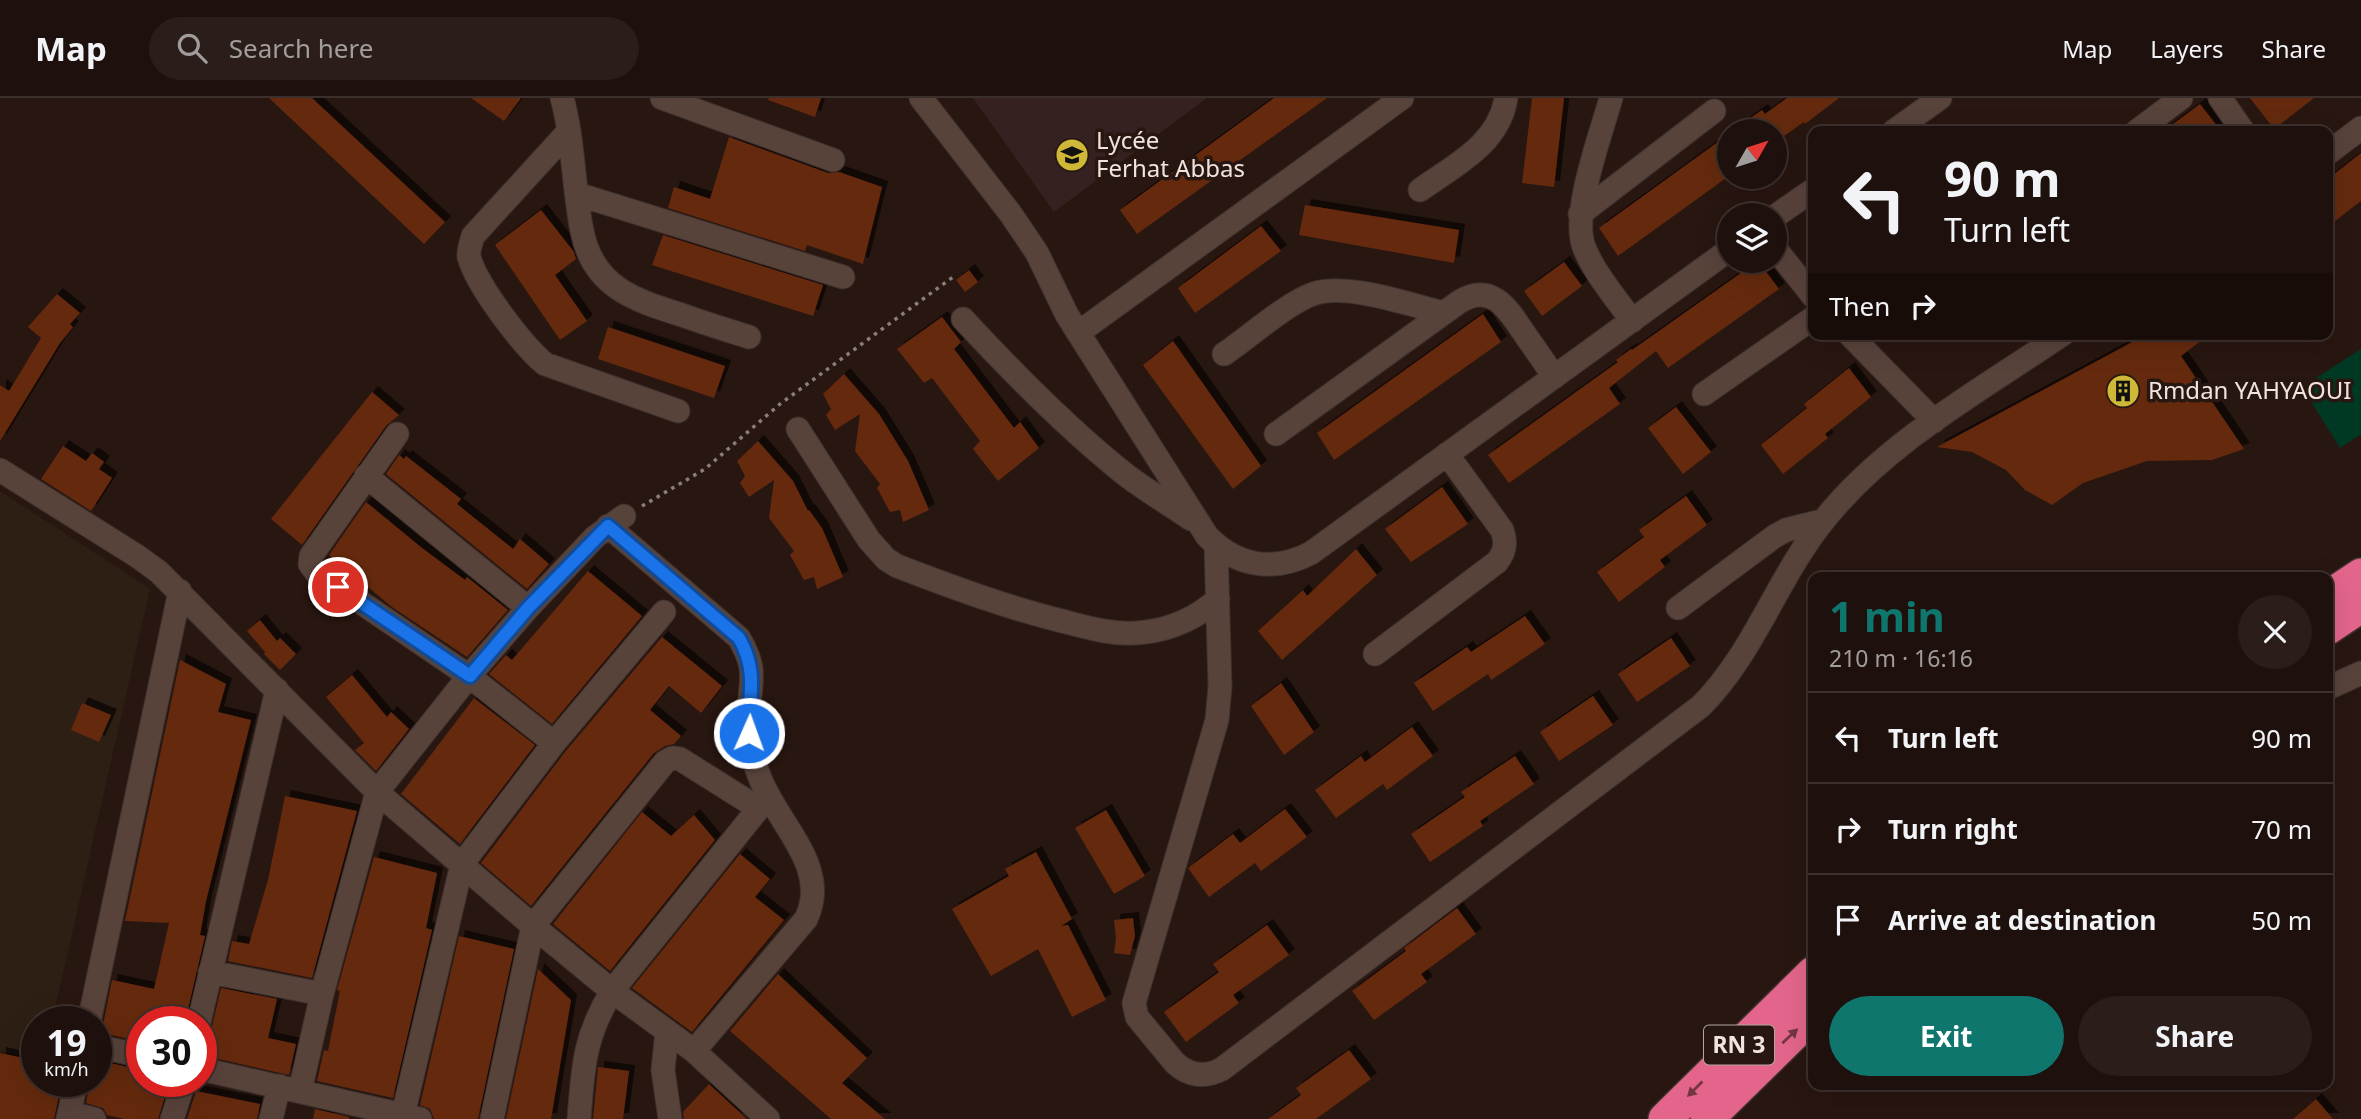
<!DOCTYPE html>
<html lang="en">
<head>
<meta charset="utf-8">
<style>
  body { margin:0; font-family:"Noto Sans",sans-serif; background:#2b1e1a; color:#f1f3f6; height:100vh; display:flex; flex-direction:column; font-size:26px; white-space:nowrap }
  * { box-sizing:border-box; margin:0 }
  p { font-size:23px; color:#a19d9d }
  .icon { flex:none; width:38px; height:38px; fill:none; stroke:currentColor; stroke-width:2; stroke-linecap:round; stroke-linejoin:round }
  .map { position:relative; flex:1; overflow:hidden }
  .drawer { position:absolute; left:1808px; top:474px; width:525px; height:518px; display:flex; flex-direction:column; background:#1e100c; border-radius:14px; box-shadow:0 7px 28px #0002,0 0 0 2px #3c302d }
  .drawer>* { flex:none }
  .top-card { position:absolute; left:1808px; top:28px; width:525px; height:214px; border-radius:14px; box-shadow:0 7px 28px #0002,0 0 0 2px #3c302d; background:#1e100c; color:#f1f3f6; overflow:hidden }
  .needle { width:46px; rotate:51deg }
  .fabs { position:absolute; left:1717px; top:21px; display:grid; gap:14px }
  .fabs a { display:grid; place-items:center; width:70px; height:70px; border-radius:50%; background:#1e100c; box-shadow:0 7px 28px #0002,0 0 0 2px #3c302d; font-size:35px }
  .speed { position:absolute; left:21px; top:908px; display:flex; gap:14px; font-size:35px; font-weight:700; text-align:center }
  .speed>* { display:grid; place-content:center; width:91px; height:91px; border-radius:50%; background:#1e100c; box-shadow:0 7px 28px #0002,0 0 0 2px #3c302d; line-height:1 }
  .speed small { font-size:18px; font-weight:400 }
  .speed .limit { border:10px solid #d22; background:#fff; color:#111 }
  .pin { position:absolute; display:grid; place-items:center; width:60px; height:60px; color:#fff; margin:-30px; border:4px solid #fff; border-radius:50%; box-shadow:0 2px 7px #0007 }
  .me { position:absolute; width:77px; margin:-38px; rotate:2deg; stroke-linejoin:round; filter:drop-shadow(0 0 5px #0008) }
  .turn { display:flex; align-items:center; gap:24px; height:147px; padding:0 21px; font-size:32px }
  .turn .icon { width:91px; height:91px; stroke-width:2.5 }
  .turn b { display:block; font-size:49px; line-height:60px }
  .then { display:flex; align-items:center; height:66px; padding:0 21px; background:#0003; gap:14px; font-size:26px }
  .round { display:grid; place-items:center; flex:none; width:74px; height:74px; border-radius:37px; background:#2b1e1a }
  .headline { display:flex; align-items:center; justify-content:space-between; height:119px; padding:0 21px }
  h1 { font-size:42px; font-weight:700; line-height:52px; color:#0f766e }
  .primary-button { display:flex; gap:14px; margin-top:auto; padding:14px 21px }
  .primary-button a { flex:1; height:80px; border-radius:42px; background:#0f766e; color:#fff; font-size:28px; font-weight:700; line-height:80px; text-align:center }
  .primary-button a+a { background:#2b1e1a; color:#f1f3f6 }
  ul { padding:0; list-style:none }
  li { display:flex; align-items:center; gap:21px; height:91px; padding:0 21px; border-top:2px solid #3c302d }
  li div { flex:1 }
  li b { display:block; font-size:26px }
  li em { font-style:normal }
  header { display:flex; align-items:center; gap:42px; box-sizing:border-box; height:98px; padding:0 35px; background:#1e100c; border-bottom:2px solid #3c302d }
  header strong { font-size:33px }
  nav { display:flex; gap:38px; margin-inline-start:auto; font-size:24px }
  .search { width:490px; height:63px; background:#2b1e1a; display:flex; align-items:center; gap:18px; box-sizing:border-box; padding:0 24px; border-radius:38px; color:#a19d9d; font-size:26px }
  .map>svg:first-child { display:block }
  .commercial { fill:#2e1f14 }
  .education { fill:#342120 }
  .green { fill:#003923 }
  .building { fill:#652910; filter:url(#shadow) }
  .lines { fill:none; stroke-linecap:round; stroke-linejoin:round }
  .minor-casing { stroke:#3d302d; stroke-width:25 }
  .highway-casing { stroke:#3d302d; stroke-width:36 }
  .path { stroke:#8d7d78; stroke-width:3.5; stroke-dasharray:3.5 5; stroke-linecap:butt }
  .minor { stroke:#58433b; stroke-width:23 }
  .highway { stroke:#e3658c; stroke-width:33 }
  .oneway { fill:#733642 }
  .route-casing { stroke:#114b97; stroke-width:18 }
  .route { stroke:#1a73e8; stroke-width:12 }
  .labels { text-anchor:middle; stroke-width:7; stroke-linejoin:round; paint-order:stroke }
  .shield { fill:#281610; stroke:#b5a6a0; stroke-width:2 }
  .shield-label { font-size:23px; font-weight:bold; fill:#f1e3de }
  .poi-label { font-size:24px; fill:#f1e3de; stroke:#281610; text-anchor:start }
</style>
</head>
<body>
<header>
<strong>Map</strong>
<div class="search"><svg class="icon" aria-label="search" viewBox="0 0 24 24"><circle cx="10" cy="10" r="6"/><path d="M15 15l6 6"/></svg>Search here</div>
<nav><a>Map</a><a>Layers</a><a>Share</a></nav>
</header>
<div class="map">
<svg width="2361" height="1021" viewBox="0 0 2361 1021">
  <defs>
    <filter id="shadow"><feDropShadow dx="6" dy="-6" stdDeviation="0" flood-color="#0009"/></filter>
  </defs>
  <rect width="100%" height="100%" fill="#281610"/>
  <path class="commercial" d="M0,393L150,491L52,924H37V960L0,953Z"/>
  <path class="education" d="M973,0H1207L1054,114Z"/>
  <path class="green" d="M2361,251V336L2340,350L2302,289Z"/>
  <path class="building" d="M269,0H312L445,124L424,146Z
    M471,0H521L504,23Z
    M769,0H821L815,19L768,2Z
    M1274,0H1327L1137,136L1120,112Z
    M1532,0H1564L1554,89L1522,85Z
    M1787,0H1839L1805,26L1804,24L1774,45V33H1732L1762,12L1765,16Z
    M2250,0H2314L2274,31Z
    M2200,6L2221,33H2164Z
    M1729,36V78L1618,158L1599,130Z
    M729,39L828,75L839,74L882,89L863,166L807,147L805,153L668,110L674,89L710,101Z
    M2361,55V103L2335,123L2328,114V81Z
    M1305,107L1459,132L1454,165L1299,137Z
    M541,112L574,154L576,161L555,177L587,223L560,242L495,147Z
    M1261,128L1281,153L1195,215L1178,190Z
    M663,137L823,187L813,218L652,167Z
    M1758,163L1779,191L1668,270L1656,253L1609,290L1620,306L1509,385L1488,357L1618,264L1616,262L1631,251L1632,252Z
    M1564,164L1582,188L1542,218L1524,193Z
    M969,172L978,184L965,194L956,182Z
    M57,196L80,215L70,226L73,229L60,245L0,343V287L9,293L41,240L28,229Z
    M1483,216L1501,244L1334,362L1317,335Z
    M942,219L961,244L954,251L1014,330L1020,324L1039,350L998,383L973,351L980,343L932,280L924,285L897,251Z
    M608,229L725,268L714,300L598,261Z
    M2147,236H2210L2181,258L2244,351L2212,362L2147,363L2083,385L2052,407L2025,392L2006,372L1972,354L1937,349Z
    M1173,243L1261,368L1233,391L1143,267Z
    M1849,270L1871,299L1825,336L1828,340L1783,376L1761,347L1807,310L1804,306Z
    M844,276L879,316L908,363L929,412L903,424L900,412L890,414L877,390L880,386L855,353L860,316L835,332L826,317L831,311L823,296Z
    M372,294L399,317L386,328L302,447L271,421Z
    M1676,309L1711,354L1683,376L1648,330Z
    M758,343L793,383L808,413L809,412L822,430L843,479L817,491L814,479L804,482L790,457L794,453L769,420L774,382L749,399L740,385L745,378L737,363Z
    M63,348L86,363L92,355L104,364L99,371L112,380L91,413L41,381Z
    M399,357L404,361L406,358L461,401L457,406L513,451L520,441L549,466L527,491L386,376Z
    M1442,389L1468,426L1411,464L1385,431Z
    M1686,398L1707,427L1660,462L1665,469L1619,504L1597,474L1644,439L1639,432Z
    M366,404L422,450L465,482L467,479L508,512L467,559L392,509L329,457Z
    M1356,451L1377,477L1282,562L1258,533L1303,492L1307,498Z
    M588,473L642,518L552,626L489,576L506,557L512,562Z
    M1525,518L1545,546L1491,582L1488,576L1433,613L1414,585L1467,549L1471,554Z
    M260,522L277,543L280,540L296,556L280,572L264,556L265,554L247,533Z
    M662,539L722,588L701,615L669,588L650,612L681,638L674,646L665,648L654,655L531,808L481,765L565,654Z
    M1671,540L1690,568L1637,604L1618,576Z
    M180,562L226,586L218,614L251,622L206,803L200,837L205,838L185,924H158L142,921V944L98,934L103,927L112,882L154,891L169,825L125,823Z
    M352,577L387,619L391,614L409,631L376,673L355,652L364,645L326,599Z
    M1281,585L1314,634L1284,657L1251,608Z
    M1593,598L1613,627L1559,663L1540,634Z
    M474,600L535,647L460,746L401,696Z
    M82,605L111,617L99,644L71,632Z
    M1412,629L1433,658L1387,692L1383,686L1336,720L1315,692L1361,658L1365,664Z
    M1515,658L1534,686L1480,723L1483,728L1430,764L1411,736L1465,699L1461,694Z
    M285,698L357,713L312,880L228,863L232,843L249,846L268,782Z
    M1285,711L1307,739L1261,773L1255,765L1209,799L1188,770L1233,736L1240,745Z
    M1106,712L1145,778L1114,796L1075,730Z
    M642,714L671,738L694,717L715,742L610,873L553,826Z
    M1036,754L1072,821L1061,828L1068,827L1106,902L1072,919L1038,851L991,878L952,811L1009,778L1005,771Z
    M740,756L770,781L755,799L784,822L692,934L632,890Z
    M374,759L437,775L426,830L432,832L393,1000L317,983L324,952L328,953L340,893L337,892Z
    M1457,810L1476,836L1421,876L1427,884L1374,922L1352,893L1406,853L1404,850Z
    M1133,820L1135,838L1130,857L1114,855L1116,840L1114,822Z
    M1267,827L1289,857L1233,897L1239,905L1186,944L1164,914L1219,874L1213,866Z
    M459,838L514,851L478,1021H434L430,1011L420,1007Z
    M538,871L571,902L551,1021H506Z
    M778,876L867,960L842,985L885,1021H831L730,933Z
    M221,890L277,901L268,940L296,946L289,977L201,957V938L209,934L212,928Z
    M1349,952L1371,981L1316,1021H1268L1301,997L1296,990Z
    M0,955L37,963V984H62L54,1021H0Z
    M96,962L142,972V984L169,986L158,1021H124L107,1017L103,1010L86,1005L90,984H96Z
    M598,969L629,973L623,1021H593Z
    M709,986L747,1021H684L683,1014Z
    M196,993L260,1006L257,1021H187Z
    M2316,1001L2333,1021H2293Z
    M315,1011L349,1019V1021H313Z"/>
  <g class="lines">
    <defs>
      <path id="minor" d="M562,0C574,43 573,89 582,133C593,189 634,202 682,217C704,225 727,232 749,239
        M662,0L833,62
        M921,0L1010,115L1025,137L1037,155L1067,217L1207,438C1236,468 1273,475 1311,455L1729,152
        M1611,0C1601,36 1571,116 1584,149C1594,175 1616,200 1632,223
        M2220,0L2243,33
        M1894,33L1940,0
        M2137,33L2181,0
        M568,34L473,138C471,145 468,153 469,159C477,188 523,248 545,266L678,313
        M2328,55L2361,30
        M1420,92C1455,67 1499,46 1506,0
        M577,96L843,179
        M1580,116L1714,13
        M1774,119L1813,92
        M1774,149L1813,198
        M963,221C1013,275 1064,327 1121,373C1143,391 1168,405 1191,421
        M1078,235L1402,0
        M1849,236L1934,323
        M1224,256C1248,240 1287,205 1313,196C1345,184 1410,207 1444,215
        M1704,296L1813,220
        M798,331L869,442L886,461L897,468C952,489 1008,510 1066,524C1092,531 1118,538 1146,534C1172,531 1198,519 1218,501
        M397,336L311,458L310,466L316,474L469,578L554,645
        M1276,336L1459,204C1493,183 1509,213 1526,238C1536,252 1545,265 1554,279
        M0,372L137,458L159,474L377,694L533,828L612,893L694,953L768,1021
        M366,378L528,510
        M608,428L739,540C757,571 751,579 749,612C747,634 752,660 760,680C778,727 831,769 806,821L694,953
        M1216,447L1220,589L1217,622L1134,905L1137,919L1175,965C1189,978 1205,980 1222,971L1701,608C1754,555 1777,480 1824,422C1886,344 1981,292 2063,236
        M1678,510L1775,438L1786,432L1822,423
        M1375,556L1497,464C1505,454 1507,445 1502,432L1447,356
        M2328,590L2361,575
        M210,874L322,896
        M89,924L180,493
        M199,924L277,592
        M667,933L663,972L670,1021
        M96,948L142,958
        M201,971L420,1021
        M300,993L322,896L377,694L469,578L528,510L595,439L624,418
        M69,1015L94,1021
        M403,1017L462,766L554,645L664,514
        M68,1021L76,984
        M172,1021L184,984
        M271,1021L279,988
        M492,1021L533,828L665,664L672,660L680,661L758,710
        M579,1021C583,969 584,939 612,893L767,700"/>
      <path id="highway" d="M2328,499L2361,477
        M2328,530L2361,508
        M1665,1021L1813,875
        M1707,1021L1813,917"/>
    </defs>
    <use href="#minor" class="minor-casing"/>
    <use href="#highway" class="highway-casing"/>
    <path class="path" d="M642,408L705,371L780,306L953,179"/>
    <use href="#minor" class="minor"/>
    <use href="#highway" class="highway"/>
  </g>
  <defs><path id="oneway-solid" d="M-6-.8H1V-3.2L6.5 0L1 3.2V.8H-6Z" transform="scale(1.75)"/></defs>
  <g class="oneway">
    <use href="#oneway-solid" transform="translate(1790 938) rotate(-43)"/>
    <use href="#oneway-solid" transform="translate(1695 991) rotate(135)"/>
  </g>
  <g class="lines">
    <defs>
      <path id="route" d="M338,489L470,578L528,510L608,428L739,540C759,575 748,599 749,635"/>
    </defs>
    <use href="#route" class="route-casing"/>
    <use href="#route" class="route"/>
  </g>
  <defs>
    <symbol id="school-disc" viewBox="-11 -11 22 22"><circle r="9.5" fill="#cfb837" stroke="#281610"/><path d="M0-5L7-2L0 1L-7-2ZM-4 1L0 2.5L4 1V4Q0 6-4 4Z" fill="#111"/></symbol>
    <symbol id="building-disc" viewBox="-11 -11 22 22"><circle r="9.5" fill="#cfb837" stroke="#281610"/><path d="M-4-6H4V6H1V3H-1V6H-4ZM-2.5-4.3h1.7v1.8h-1.7ZM.8-4.3h1.7v1.8H.8ZM-2.5-1h1.7V.8h-1.7ZM.8-1h1.7V.8H.8Z" fill="#111"/></symbol>
  </defs>
  <g fill-rule="evenodd">
    <use href="#school-disc" x="1053" y="38" width="38" height="38"/>
    <use href="#building-disc" x="2104" y="274" width="38" height="38"/>
  </g>
  <g class="labels">
    <rect class="shield" x="1704" y="927.5" width="70" height="39" rx="5"/>
    <g class="shield-label">
      <text x="1739" y="955">RN 3</text>
    </g>
    <g class="poi-label">
      <text x="1096" y="51">Lycée<tspan x="1096" dy="28">Ferhat Abbas</tspan></text>
      <text x="2148" y="301">Rmdan YAHYAOUI</text>
    </g>
  </g>
</svg>
<div class="fabs">
<a><svg class="needle" viewBox="-14 -14 28 28"><path d="M0-13l5 13h-10z" fill="#e53935"/><path d="M0 13l5-13h-10z" fill="#a19d9d"/></svg></a>
<a><svg class="icon" aria-label="layers" viewBox="0 0 24 24"><path d="M12 4l9 5-9 5-9-5zM3 14l9 5 9-5"/></svg></a>
</div>
<div class="speed"><div>19<small>km/h</small></div><div class="limit">30</div></div>
<div class="pin" style="left:338px;top:489px;background:#d93025"><svg class="icon" aria-label="arrive" viewBox="0 0 24 24"><path d="M6 21V4h12l-3 4 3 4H6"/></svg></div>
<svg class="me" style="left:749px;top:635px" viewBox="-20 -20 40 40"><circle r="17" fill="#1a73e8" stroke="#fff" stroke-width="3"/><path d="M0-11L8 9 0 5-8 9z" fill="#fff"/></svg>
<div class="top-card">
<div class="turn"><svg class="icon" aria-label="left" viewBox="0 0 24 24"><path d="M17 20v-9H6M10 6l-5 5 5 5"/></svg><div><b>90 m</b>Turn left</div></div>
<div class="then">Then<svg class="icon" aria-label="right" viewBox="0 0 24 24"><path d="M7 20v-9h11M14 6l5 5-5 5"/></svg></div>
</div>
<section class="drawer">
<div class="headline"><div><h1>1 min</h1><p>210 m · 16:16</p></div><a class="round"><svg class="icon" aria-label="close" viewBox="0 0 24 24"><path d="M6 6l12 12M18 6L6 18"/></svg></a></div>
<ul>
<li><svg class="icon" aria-label="left" viewBox="0 0 24 24"><path d="M17 20v-9H6M10 6l-5 5 5 5"/></svg><div><b>Turn left</b></div><em>90 m</em></li>
<li><svg class="icon" aria-label="right" viewBox="0 0 24 24"><path d="M7 20v-9h11M14 6l5 5-5 5"/></svg><div><b>Turn right</b></div><em>70 m</em></li>
<li><svg class="icon" aria-label="arrive" viewBox="0 0 24 24"><path d="M6 21V4h12l-3 4 3 4H6"/></svg><div><b>Arrive at destination</b></div><em>50 m</em></li>
</ul>
<div class="primary-button"><a>Exit</a><a>Share</a></div>
</section>
</div>
</body>
</html>
